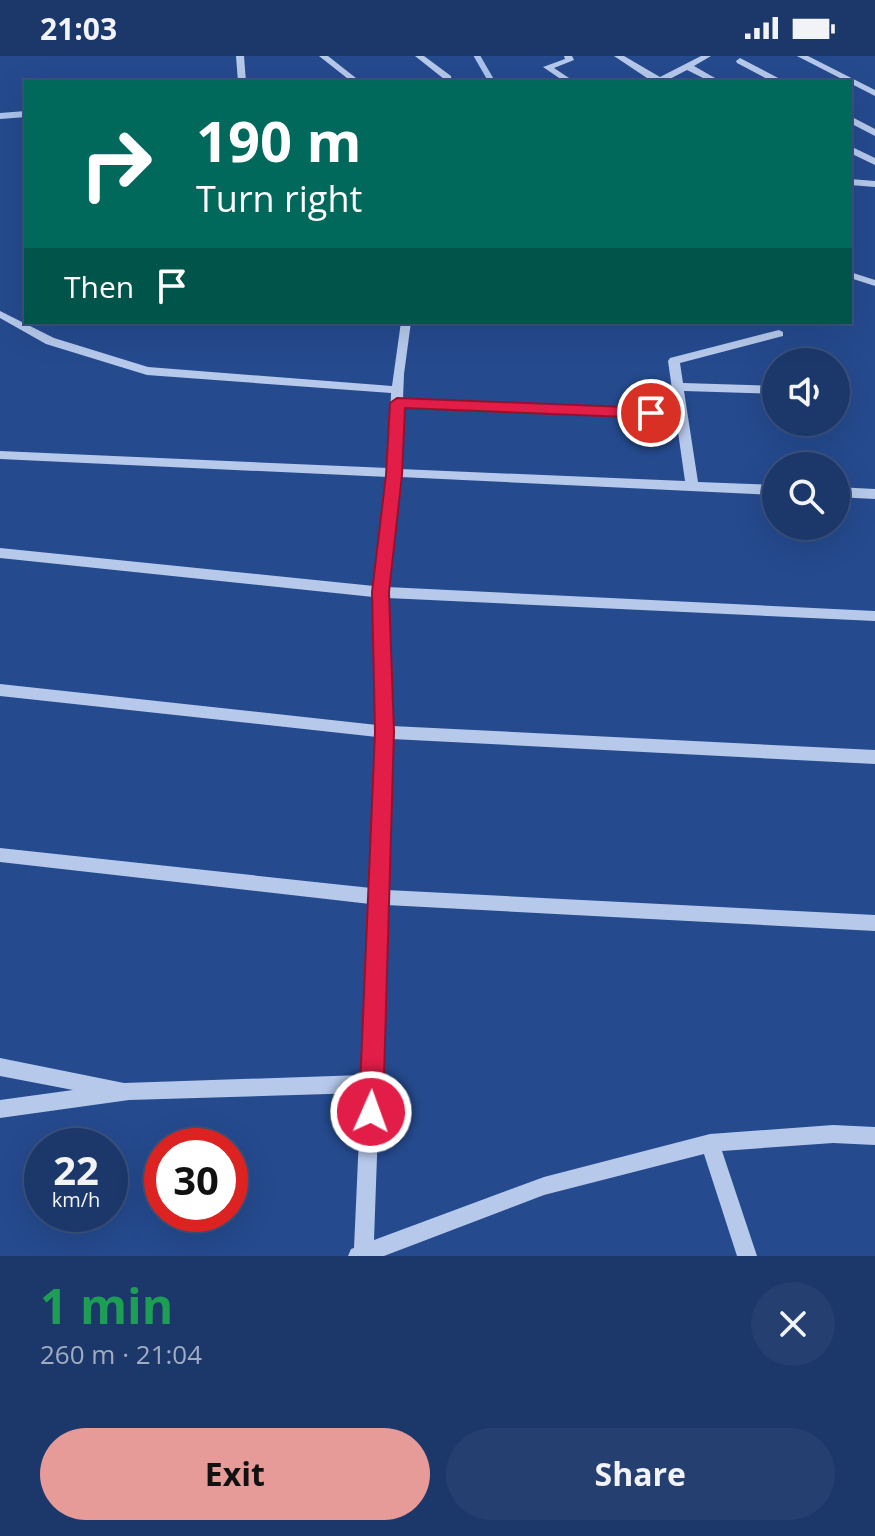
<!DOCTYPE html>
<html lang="en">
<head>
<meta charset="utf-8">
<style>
  body { margin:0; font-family:"Open Sans",sans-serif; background:#253f70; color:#f1f3f6; height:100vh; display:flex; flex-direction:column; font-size:30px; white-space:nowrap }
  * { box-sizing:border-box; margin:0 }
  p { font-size:26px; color:#a0acc1 }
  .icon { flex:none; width:44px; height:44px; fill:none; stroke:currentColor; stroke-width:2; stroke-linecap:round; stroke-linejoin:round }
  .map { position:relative; height:1200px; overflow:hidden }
  .details { display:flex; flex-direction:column; background:#1c386a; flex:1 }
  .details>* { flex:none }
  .banner { position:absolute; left:24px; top:24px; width:828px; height:244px; border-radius:0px; box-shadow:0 8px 32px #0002,0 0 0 2px #3a527e; background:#00695c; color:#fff; overflow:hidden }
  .fabs { position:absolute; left:762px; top:292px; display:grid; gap:16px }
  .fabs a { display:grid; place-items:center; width:88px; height:88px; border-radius:50%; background:#1c386a; box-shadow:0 8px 32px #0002,0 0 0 2px #3a527e; font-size:40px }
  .speed { position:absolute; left:24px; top:1072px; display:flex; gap:16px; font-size:40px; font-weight:700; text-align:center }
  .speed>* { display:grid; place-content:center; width:104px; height:104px; border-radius:50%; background:#1c386a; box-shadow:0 8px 32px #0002,0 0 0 2px #3a527e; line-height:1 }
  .speed small { font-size:20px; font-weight:400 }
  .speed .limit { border:12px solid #d22; background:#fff; color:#111 }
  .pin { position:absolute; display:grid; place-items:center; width:68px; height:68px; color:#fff; margin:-34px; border:4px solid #fff; border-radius:50%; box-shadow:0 2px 8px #0007 }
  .me { position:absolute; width:88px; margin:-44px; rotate:2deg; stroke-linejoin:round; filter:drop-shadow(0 0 6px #0008) }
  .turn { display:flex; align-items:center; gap:28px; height:168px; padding:0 40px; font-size:36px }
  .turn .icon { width:104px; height:104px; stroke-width:2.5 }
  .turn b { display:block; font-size:56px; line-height:68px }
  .then { display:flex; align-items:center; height:76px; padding:0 40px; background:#0003; gap:16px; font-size:30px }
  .round { display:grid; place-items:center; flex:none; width:84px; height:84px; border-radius:42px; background:#253f70 }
  .summary { display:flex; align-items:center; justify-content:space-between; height:136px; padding:0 40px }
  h1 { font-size:48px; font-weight:700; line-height:60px; color:#1e9e55 }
  .button { display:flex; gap:16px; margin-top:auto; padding:16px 40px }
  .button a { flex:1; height:92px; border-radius:48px; background:#e69b98; color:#111; font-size:32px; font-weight:700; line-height:92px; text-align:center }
  .button a+a { background:#253f70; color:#f1f3f6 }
  .status { display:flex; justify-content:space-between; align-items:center; height:56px; padding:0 40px; background:#1c386a; direction:ltr }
  .status svg { height:22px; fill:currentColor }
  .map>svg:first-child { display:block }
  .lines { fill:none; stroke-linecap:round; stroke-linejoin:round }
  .stream { stroke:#aac3ec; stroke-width:6 }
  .minor { fill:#b6c9eb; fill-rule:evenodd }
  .route { fill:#e11d48; stroke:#92132f; stroke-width:2 }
</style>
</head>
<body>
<div class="status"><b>21:03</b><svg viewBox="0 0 49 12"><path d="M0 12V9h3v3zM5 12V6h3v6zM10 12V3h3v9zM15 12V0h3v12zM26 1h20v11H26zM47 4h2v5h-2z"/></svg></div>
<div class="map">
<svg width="875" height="1200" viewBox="0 0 875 1200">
  <rect width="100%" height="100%" fill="#254a8e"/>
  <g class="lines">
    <path class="stream" d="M477,0L492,26
      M0,60L26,58"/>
    <path class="minor" d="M236,0H244L246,26H238Z
      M319,0H328L361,26H352Z
      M415,0H424L451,20L452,26H444V23Z
      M564,0H572L574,4L554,12L575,26H565L543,11L565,3Z
      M614,0H624L660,21L701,0H711L694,10L722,26H711L687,14L664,26H653Z
      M797,0H808L875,34V40Z
      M740,2L782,24L783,26H773L737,7L736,5Z
      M850,60L875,73V80L850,67Z
      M850,90L875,102V109L850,97Z
      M850,123L875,125V131L850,129Z
      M850,216L875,224V230L850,222Z
      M0,255L54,282L148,311L392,330L401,266H411L404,318L403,343L675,354L668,305L670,302L779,274L783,276V280L680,307L683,327L776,330V338L684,335L698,426L776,429V439L400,421L387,531L875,555V565L387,542L392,670L875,694V708L392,683L387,834L875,859V875L386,849L374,1184L544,1121L710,1078L833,1069L875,1071V1089L833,1087L722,1095L757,1200H737L704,1098L544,1139L384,1200H348L351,1193L354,1192L361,1037L129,1044L0,1062V1044L73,1034L0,1020V1002L124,1027L362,1019L370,848L0,806V792L371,832L377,681L0,640V628L377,669L373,541L0,502V492L374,530L388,421L0,403V395L388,412L391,337L147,319L46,288L0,262ZM403,351L676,362L685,425L400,413Z
      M836,431L875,433V443L836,441Z"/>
  </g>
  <path class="route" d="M397,342L651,352L658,357L651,362L405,352L402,419L389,536L394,676L383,1056L379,1064L371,1068L363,1064L359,1056L375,676L372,536L386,419L390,347Z"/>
</svg>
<div class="fabs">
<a><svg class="icon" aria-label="sound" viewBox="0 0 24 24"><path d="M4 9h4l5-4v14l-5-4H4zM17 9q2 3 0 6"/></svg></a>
<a><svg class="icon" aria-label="search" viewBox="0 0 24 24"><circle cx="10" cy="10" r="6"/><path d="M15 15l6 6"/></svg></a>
</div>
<div class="speed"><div>22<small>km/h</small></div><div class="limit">30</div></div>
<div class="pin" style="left:651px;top:357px;background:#d93025"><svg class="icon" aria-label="arrive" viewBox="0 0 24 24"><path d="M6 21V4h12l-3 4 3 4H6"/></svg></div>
<svg class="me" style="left:371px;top:1056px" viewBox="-20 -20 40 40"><circle r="17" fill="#e11d48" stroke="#fff" stroke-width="3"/><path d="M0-11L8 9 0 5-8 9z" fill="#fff"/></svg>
<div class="banner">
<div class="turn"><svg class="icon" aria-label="right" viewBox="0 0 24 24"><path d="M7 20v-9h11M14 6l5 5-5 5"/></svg><div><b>190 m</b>Turn right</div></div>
<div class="then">Then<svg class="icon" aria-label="arrive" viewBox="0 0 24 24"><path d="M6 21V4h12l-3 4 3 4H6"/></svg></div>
</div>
</div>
<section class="details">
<div class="summary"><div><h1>1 min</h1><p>260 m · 21:04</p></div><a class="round"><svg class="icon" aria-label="close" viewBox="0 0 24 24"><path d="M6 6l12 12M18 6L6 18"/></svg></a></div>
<div class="button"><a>Exit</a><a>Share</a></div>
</section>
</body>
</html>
